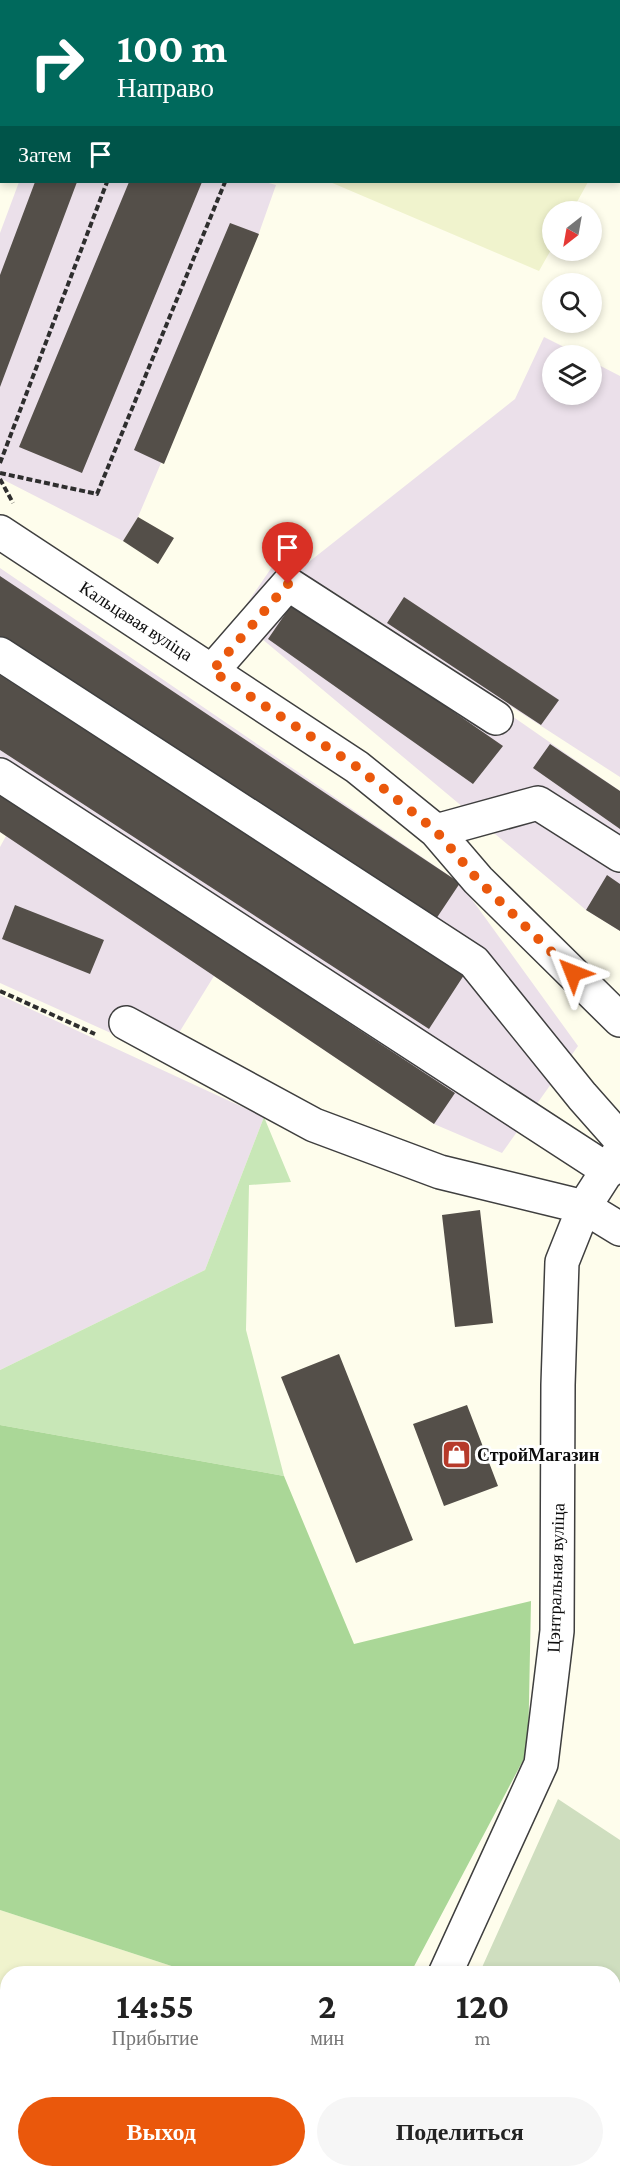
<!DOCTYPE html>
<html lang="ru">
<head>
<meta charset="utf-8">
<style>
  body { margin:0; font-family:"Crimson Pro",serif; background:#f6f6f6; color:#222; height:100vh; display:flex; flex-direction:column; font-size:22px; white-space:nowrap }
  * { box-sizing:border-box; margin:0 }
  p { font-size:20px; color:#767676 }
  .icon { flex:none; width:33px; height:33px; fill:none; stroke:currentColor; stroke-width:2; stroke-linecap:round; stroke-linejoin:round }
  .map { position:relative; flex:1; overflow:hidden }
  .details { position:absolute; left:0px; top:1966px; width:621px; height:212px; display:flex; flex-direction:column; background:#fff; border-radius:24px 24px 0 0; box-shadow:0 3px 9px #0003 }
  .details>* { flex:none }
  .hud { position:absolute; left:0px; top:0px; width:621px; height:183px; box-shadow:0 3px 9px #0003; background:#00695c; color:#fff; overflow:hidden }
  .needle { width:39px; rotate:211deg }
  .controls { position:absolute; left:542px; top:201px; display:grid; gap:12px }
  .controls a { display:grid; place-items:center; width:60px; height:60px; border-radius:50%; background:#fff; box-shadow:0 3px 9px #0003; font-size:30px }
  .pin { position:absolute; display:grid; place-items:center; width:51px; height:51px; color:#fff; margin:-62px -26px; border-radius:50% 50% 50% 0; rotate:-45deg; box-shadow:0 0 6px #0007 }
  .pin .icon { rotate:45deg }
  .me { position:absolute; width:66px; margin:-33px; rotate:315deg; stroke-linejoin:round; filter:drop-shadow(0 0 4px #0008) }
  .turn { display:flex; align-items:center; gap:21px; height:126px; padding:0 18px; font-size:27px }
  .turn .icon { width:78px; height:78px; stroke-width:2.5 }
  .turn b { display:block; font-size:42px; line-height:51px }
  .then { display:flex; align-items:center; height:57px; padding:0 18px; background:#0003; gap:12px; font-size:22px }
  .eta { display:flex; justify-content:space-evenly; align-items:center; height:102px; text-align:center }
  .eta b { font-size:36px; font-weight:700; line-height:42px }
  .primary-button { display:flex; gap:12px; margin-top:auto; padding:12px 18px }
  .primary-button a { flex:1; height:69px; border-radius:36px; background:#ea580c; color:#fff; font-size:24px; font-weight:700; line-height:69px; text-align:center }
  .primary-button a+a { background:#f6f6f6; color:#222 }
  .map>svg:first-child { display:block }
  .industrial { fill:#ebe0ea }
  .farmland { fill:#f0f3cd }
  .green { fill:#c8e7b7 }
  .forest { fill:#aad797 }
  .cemetery { fill:#cfdebf }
  .building { fill:#544f49 }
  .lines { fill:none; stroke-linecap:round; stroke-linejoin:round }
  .minor-casing { stroke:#3f3f3f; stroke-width:36 }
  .path { stroke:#2e2e2e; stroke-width:4; stroke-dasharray:6 3; stroke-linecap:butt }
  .minor { stroke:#fff; stroke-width:33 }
  .route { stroke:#ea580c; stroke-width:10; stroke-dasharray:0 18 }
  .labels { text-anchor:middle; stroke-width:6; stroke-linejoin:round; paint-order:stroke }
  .street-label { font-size:18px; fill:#0c0c0c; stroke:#fff }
  .poi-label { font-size:18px; font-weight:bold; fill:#0c0c0c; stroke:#fff; text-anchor:start }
</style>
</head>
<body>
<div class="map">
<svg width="620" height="2177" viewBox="0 0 620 2177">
  <rect width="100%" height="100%" fill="#fefdec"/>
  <path class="industrial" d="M19,182H265L276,185L259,233L138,517L123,541L0,478V233Z
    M544,337L580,355L552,356V394H591V361L620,376V777L320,583L620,791V931L586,910L237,618L274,564L300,569L515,399Z
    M0,568L460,883L578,1046L502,1153L434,1124L214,976L164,1057L0,983V847L6,836L0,832Z
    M0,995L264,1117L205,1270L0,1370Z"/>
  <path class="farmland" d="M0,0H620V167V2H2L0,155Z
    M330,182H588L572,211L552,212V248L539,271Z
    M0,1910L196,1974H8V2170H531L542,2177H0Z"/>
  <path class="green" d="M264,1117L291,1182L249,1185L246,1330L284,1476L0,1425V1370L205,1270Z"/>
  <path class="forest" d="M0,1425L284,1476L354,1644L531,1601L528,1751L410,1974H196L0,1910Z"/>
  <path class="cemetery" d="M558,1799L620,1840V2154L614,2150V1974H479Z"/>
  <path class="building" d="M35,182H77L0,387V275Z
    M129,182H202L82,473L19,447Z
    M230,223L259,234L164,464L134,450Z
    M138,517L174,538L158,564L123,541Z
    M0,576L460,883L432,925L0,637Z
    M404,597L559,700L541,725L387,623Z
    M294,601L503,746L473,784L268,639Z
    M0,675L464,975L429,1029L0,750Z
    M550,744L620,791V829L533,768Z
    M0,793L455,1093L434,1124L0,832Z
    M607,875L620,884V931L586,910Z
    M15,905L104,940L90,974L2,939Z
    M480,1210L493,1323L455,1327L442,1215Z
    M339,1354L413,1540L356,1563L281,1377Z
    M467,1405L498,1486L444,1506L413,1424Z"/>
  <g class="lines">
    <defs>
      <path id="minor" d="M0,532L357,767L436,831L478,880L620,1020
        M0,654L474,962L582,1096L620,1139
        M212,671L288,584L496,718
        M0,775L609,1171
        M436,831L538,803L620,855
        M126,1023L314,1125L440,1172L584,1207L620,1229
        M445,1974L541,1764L557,1631L558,1385L562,1262L584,1207L620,1151
        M593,2170L604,2177"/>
    </defs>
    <use href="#minor" class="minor-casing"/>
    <path class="path" d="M443,2L445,0
      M0,463L107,182
      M0,473L97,494L225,182
      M0,479L13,503
      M0,991L95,1034"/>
    <use href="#minor" class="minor"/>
  </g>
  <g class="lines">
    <path class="route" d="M288,584L212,671L357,767L436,831L478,880L573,973"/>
  </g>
  <defs>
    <symbol id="shop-square" viewBox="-11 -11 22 22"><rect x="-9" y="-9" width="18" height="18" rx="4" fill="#b63a2a" stroke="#fff"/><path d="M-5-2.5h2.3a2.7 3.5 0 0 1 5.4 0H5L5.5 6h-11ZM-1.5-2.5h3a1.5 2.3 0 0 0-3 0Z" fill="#fff"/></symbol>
  </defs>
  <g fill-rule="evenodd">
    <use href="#shop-square" x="440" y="1438" width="33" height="33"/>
  </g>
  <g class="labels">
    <g class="street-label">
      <text transform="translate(136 621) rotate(33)" y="6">Кальцавая вуліца</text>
      <text transform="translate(556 1578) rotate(-88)" y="6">Цэнтральная вуліца</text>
    </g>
    <g class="poi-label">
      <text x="477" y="1461">СтройМагазин</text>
    </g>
  </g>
</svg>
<div class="controls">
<a><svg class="needle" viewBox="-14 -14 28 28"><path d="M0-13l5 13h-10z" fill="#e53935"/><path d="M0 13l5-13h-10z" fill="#767676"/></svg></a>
<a><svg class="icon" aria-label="search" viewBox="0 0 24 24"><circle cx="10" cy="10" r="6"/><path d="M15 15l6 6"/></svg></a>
<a><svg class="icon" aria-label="layers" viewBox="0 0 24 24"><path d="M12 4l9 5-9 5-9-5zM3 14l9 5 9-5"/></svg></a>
</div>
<div class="pin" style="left:288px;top:584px;background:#d93025"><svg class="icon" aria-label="arrive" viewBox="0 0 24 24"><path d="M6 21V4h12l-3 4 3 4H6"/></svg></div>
<svg class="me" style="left:573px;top:973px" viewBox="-20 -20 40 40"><path d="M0-17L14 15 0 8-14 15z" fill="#ea580c" stroke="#fff" stroke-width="4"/></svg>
<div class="hud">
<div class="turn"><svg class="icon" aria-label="right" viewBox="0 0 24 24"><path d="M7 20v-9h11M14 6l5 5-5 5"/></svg><div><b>100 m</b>Направо</div></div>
<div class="then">Затем<svg class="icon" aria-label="arrive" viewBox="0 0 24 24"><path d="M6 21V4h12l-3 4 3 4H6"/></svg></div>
</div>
<section class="details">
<div class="eta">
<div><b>14:55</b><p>Прибытие</p></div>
<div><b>2</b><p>мин</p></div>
<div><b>120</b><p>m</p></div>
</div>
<div class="primary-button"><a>Выход</a><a>Поделиться</a></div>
</section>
</div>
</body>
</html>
